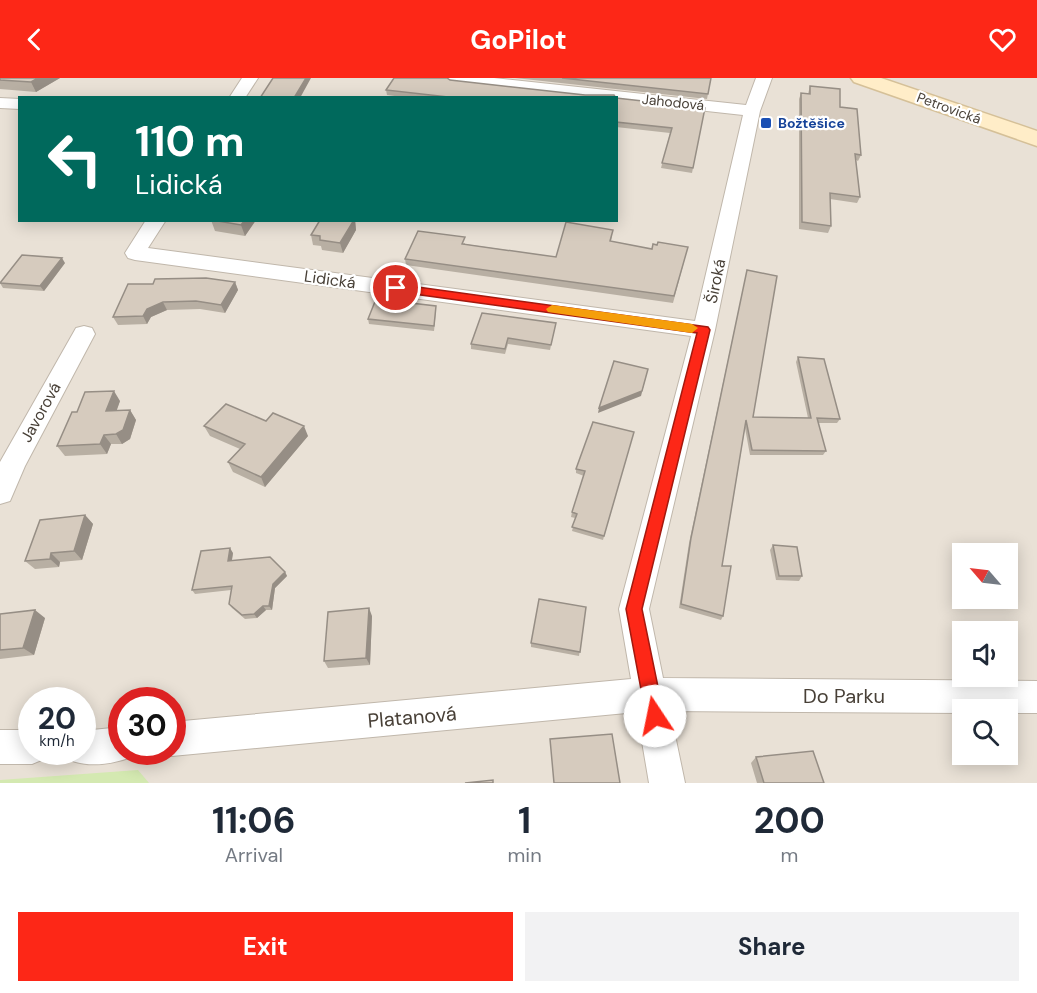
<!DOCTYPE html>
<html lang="en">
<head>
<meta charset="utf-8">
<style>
  body { margin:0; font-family:"DM Sans",sans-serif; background:#f2f2f3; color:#1f2937; height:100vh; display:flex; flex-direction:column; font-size:22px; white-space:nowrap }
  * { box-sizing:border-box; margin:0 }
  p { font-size:20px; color:#747a83 }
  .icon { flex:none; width:33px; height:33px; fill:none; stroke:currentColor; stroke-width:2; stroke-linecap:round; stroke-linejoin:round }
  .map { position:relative; height:705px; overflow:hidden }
  .drawer { display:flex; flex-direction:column; background:#fff; flex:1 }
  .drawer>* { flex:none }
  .hud { position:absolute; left:18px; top:18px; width:600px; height:126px; border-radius:0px; box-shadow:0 3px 15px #0003; background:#00695c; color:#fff; overflow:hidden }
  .needle { width:39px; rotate:298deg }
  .buttons { position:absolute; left:952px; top:465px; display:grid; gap:12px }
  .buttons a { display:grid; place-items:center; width:66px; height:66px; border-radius:0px; background:#fff; box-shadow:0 3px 15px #0003; font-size:30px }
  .speed { position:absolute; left:18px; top:609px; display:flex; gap:12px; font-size:30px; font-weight:700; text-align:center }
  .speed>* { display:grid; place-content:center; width:78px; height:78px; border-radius:50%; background:#fff; box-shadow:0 3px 15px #0003; line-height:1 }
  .speed small { font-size:15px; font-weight:400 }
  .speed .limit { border:9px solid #d22; background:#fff; color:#111 }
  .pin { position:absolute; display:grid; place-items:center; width:51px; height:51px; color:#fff; margin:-26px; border:3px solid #fff; border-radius:50%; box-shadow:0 2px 6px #0007 }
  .me { position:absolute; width:66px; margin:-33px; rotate:349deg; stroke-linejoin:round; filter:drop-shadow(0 0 4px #0008) }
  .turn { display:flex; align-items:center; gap:21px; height:126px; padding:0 18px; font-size:27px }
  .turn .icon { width:78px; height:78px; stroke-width:2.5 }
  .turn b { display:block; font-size:42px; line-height:51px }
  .eta { display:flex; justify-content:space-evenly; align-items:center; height:102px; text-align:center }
  .eta b { font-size:36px; font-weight:700; line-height:42px }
  .button { display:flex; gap:12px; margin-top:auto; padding:12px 18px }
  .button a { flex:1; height:69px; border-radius:0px; background:#fd2717; color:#fff; font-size:24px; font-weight:700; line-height:69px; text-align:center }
  .button a+a { background:#f2f2f3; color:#1f2937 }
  header { display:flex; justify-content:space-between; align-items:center; height:78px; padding:0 18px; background:#fd2717; color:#fff; font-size:27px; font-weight:700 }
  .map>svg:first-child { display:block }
  .residential { fill:#e9e1d6; fill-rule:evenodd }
  .green { fill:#d4e9b1 }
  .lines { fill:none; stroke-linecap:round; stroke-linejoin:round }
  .street-casing { stroke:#c0b7ab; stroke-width:2 }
  .secondary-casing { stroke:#d5c098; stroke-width:3 }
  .street { fill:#fff; fill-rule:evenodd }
  .secondary { fill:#ffedc8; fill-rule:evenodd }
  .wall { fill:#b8afa3 }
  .shaded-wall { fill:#968e85 }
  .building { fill:#d6cbbe; stroke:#968e85; stroke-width:1.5 }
  .route { fill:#fd2717; stroke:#a4190f; stroke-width:1.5 }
  .slow { fill:#f59e0b }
  .transit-dot { fill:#1a4fb4; stroke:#fff; stroke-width:2 }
  .labels { text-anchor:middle; stroke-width:4.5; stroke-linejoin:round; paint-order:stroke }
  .far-street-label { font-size:14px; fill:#484037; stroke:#fff }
  .far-transit-label { font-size:14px; font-weight:bold; fill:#164399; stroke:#fff; text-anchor:start }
  .street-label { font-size:16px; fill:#484037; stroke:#fff }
  .near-street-label { font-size:20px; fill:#484037; stroke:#fff }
</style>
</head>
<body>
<header><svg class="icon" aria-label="back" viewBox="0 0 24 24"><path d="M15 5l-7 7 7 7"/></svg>GoPilot<svg class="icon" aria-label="heart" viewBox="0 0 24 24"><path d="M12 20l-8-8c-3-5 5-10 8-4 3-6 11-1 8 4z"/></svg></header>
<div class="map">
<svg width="1037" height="705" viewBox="0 0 1037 705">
  <rect width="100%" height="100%" fill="#f4f0e9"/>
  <path class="residential" d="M0,0H1037V705H0ZM20,20H616V142H20ZM963,476H1008V520H963ZM963,554H1008V598H963ZM32,622H82V674H32ZM122,622H172V674H122ZM963,632H1008V676H963Z"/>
  <path class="green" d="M138,692L149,705H0V702Z"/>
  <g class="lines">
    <defs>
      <path id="street" d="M242,0H258L245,20H229Z
        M443,0H494L746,27L756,0H772L760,33L715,252L649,531L663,600L1037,603V635H1008V632H963V635L670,633L685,705H649L637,634L172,678L161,674H172V644L631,601L619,531L691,258L135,182L128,180L125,175L146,142H166L148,170L695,243L743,37L616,23V20H585L451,5Z
        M0,20L20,21V31L0,30Z
        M84,248L92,250L95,256L25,388L10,423L0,426V384L76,250Z
        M122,649V674H136L134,678C115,686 89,690 70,682L66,674H82V653Z
        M0,652H32V674H47L44,681L32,686H0Z"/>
      <path id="secondary" d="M851,0H881L1037,53V68L854,4Z"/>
    </defs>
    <use href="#street" class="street-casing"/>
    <use href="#secondary" class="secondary-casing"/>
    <use href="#street" class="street"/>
    <use href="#secondary" class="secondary"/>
  </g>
  <path class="wall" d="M0,0H60L36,14L0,11Z
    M515,0H711L707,21Z
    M450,2L585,17L616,20H410L387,17L386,12Z
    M810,8L840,29L861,77L858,83L856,82L860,119L857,125L830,121L831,148L828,155L799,151V21L801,15L808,16Z
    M616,20L705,30L692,95L661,90L670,55L616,49Z
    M211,142H256L245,158L215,153Z
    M320,142H355L356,152L343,175L322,172L321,168L313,167L311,157Z
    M612,158L611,163L652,171L688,169L673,225L406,187L405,181L465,165V166L556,179Z
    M65,185L44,213L3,210L0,205V204Z
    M747,192L753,339L808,340L796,284L798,279L840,341L837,345H818L826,373L823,377H750L745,350L722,488L723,538L721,542L679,530L689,465Z
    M235,204L238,212L225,235L200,231L167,232L151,239L147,246L118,247L113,239Z
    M436,233L434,253L369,246L368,241Z
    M556,245L550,272L508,266L505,276L471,271V266Z
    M120,323L116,333L130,332L136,342L130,361L122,366H111L107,376L65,378L57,368L77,334Z
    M266,343L308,358L265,409L233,394L228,384L240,371L210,358L204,348Z
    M634,354L603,462L572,453L575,440L571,439L572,434L584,398L576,395V391Z
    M85,437L93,446L82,482L60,484L59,489L35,491L25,483Z
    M773,467L802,498L799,503L776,502L770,472Z
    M233,475L232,482L285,494L287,498L275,510L272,532H266L257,540L245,541L232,530L229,526L231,512L195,516L192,512Z
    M586,529L579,578L531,569V565Z
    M0,536L45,540L34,577L0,581Z
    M372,538L370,587L328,590L324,583Z
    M756,679L824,705H757L751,685Z"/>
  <path class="shaded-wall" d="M38,0H60L36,14L31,4Z
    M306,0H311L300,20H294Z
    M245,142H256L245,158L241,147Z
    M354,142H355L356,152L343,175L340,165Z
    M62,180L65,185L44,213L40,208Z
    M235,204L238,212L225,235L221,227Z
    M163,224L167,232L151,239L147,246L143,238L147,231Z
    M648,291L641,318L598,335L599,330Z
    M114,313L120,323L113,343L106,333Z
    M130,332L136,342L130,361L122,366L116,356Z
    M304,348L308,358L265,409L261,399Z
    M104,357L111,366L107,376L100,366Z
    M85,437L93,446L82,482L74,473Z
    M230,470L233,475L231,487L228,483Z
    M51,475L60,484L59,489L50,481Z
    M285,494L287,498L275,510L272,532L269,528L273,506Z
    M263,528L266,532L257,540L254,536Z
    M369,530L372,538L370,587L366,580Z
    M35,532L45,540L34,577L23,570Z"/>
  <path class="building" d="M0,0H38L31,4L0,2Z
    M273,0H306L294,20H260Z
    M394,0H447L450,2L585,17H614L616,20H457L386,12Z
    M562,0H711L708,16Z
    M810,8L840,11V29L857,31L861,77L855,76L860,119L830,115L831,148L802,144L801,15L810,16Z
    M616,20L705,30L693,90L662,85L672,50L616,44Z
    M212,142H245L241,147Z
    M320,142H354L340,165L320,162V158L311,157Z
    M566,144L613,152L610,163L652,171L653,166L657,167L658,164L688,169L674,218L405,181L418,153L465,159L462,166L556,179Z
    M22,177L62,180L40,208L0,205Z
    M747,192L777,198L753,339L811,340L798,279L824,281L840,341L817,340L826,373L752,372L746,342L722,488H731L723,538L681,526L691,460Z
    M206,200L235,204L221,227L196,223L163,224L147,231L143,238L113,239L128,206H153L155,201Z
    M376,221L436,228L434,248L368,241Z
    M482,235L556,245L551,267L508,260L505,271L471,266Z
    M614,283L648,291L642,313L599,330Z
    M114,313L106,333L130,332L123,352L116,356L104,357L100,366L57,368L72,334H77L85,314Z
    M226,326L266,343L273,335L304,348L261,399L228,384L245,366L204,348Z
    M593,344L634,354L604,458L572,449L577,436L572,434L585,393L576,391Z
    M85,437L74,473L51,475L50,481L25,483L40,442Z
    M773,467L797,469L802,498H779Z
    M230,470L228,483L270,479L285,494L273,506L269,528H263L254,536L242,537L229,526L232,508L192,512L201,473Z
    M539,521L586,529L580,574L531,565Z
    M369,530L366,580L324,583L328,534Z
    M35,532L23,570L0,572V536Z
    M612,656L620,705H554L550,661Z
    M813,673L824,705H764L756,679Z
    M493,702V705H465Z"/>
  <path class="route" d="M396,206L708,249L710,252L642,531L664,638L661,645L655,647L648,645L646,638L626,531L697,255L392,213V207Z"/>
  <path class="slow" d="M552,227L692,246L698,250L692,255L548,234L546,231Z"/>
  <rect class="transit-dot" x="760" y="39" width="12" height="12" rx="3"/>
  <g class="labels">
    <g class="far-street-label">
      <text transform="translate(673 24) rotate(6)" y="5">Jahodová</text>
      <text transform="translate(949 30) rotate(20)" y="5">Petrovická</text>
    </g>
    <g class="far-transit-label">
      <text x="778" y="50">Božtěšice</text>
    </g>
    <g class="street-label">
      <text transform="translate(330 201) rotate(8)" y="6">Lidická</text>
      <text transform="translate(715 203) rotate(-78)" y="6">Široká</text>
      <text transform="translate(40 334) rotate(-61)" y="6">Javorová</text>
    </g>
    <g class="near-street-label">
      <text x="844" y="625">Do Parku</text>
      <text transform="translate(412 639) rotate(-5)" y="7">Platanová</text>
    </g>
  </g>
</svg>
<div class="buttons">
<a><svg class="needle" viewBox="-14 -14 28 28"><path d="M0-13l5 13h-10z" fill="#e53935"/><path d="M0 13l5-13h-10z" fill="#747a83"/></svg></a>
<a><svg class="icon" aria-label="sound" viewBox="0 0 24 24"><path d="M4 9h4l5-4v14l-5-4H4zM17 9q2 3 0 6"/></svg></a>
<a><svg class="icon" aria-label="search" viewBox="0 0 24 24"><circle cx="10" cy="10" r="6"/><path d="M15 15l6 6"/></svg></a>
</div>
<div class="speed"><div>20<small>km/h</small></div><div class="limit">30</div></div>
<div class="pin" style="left:396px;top:210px;background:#d93025"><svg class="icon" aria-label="arrive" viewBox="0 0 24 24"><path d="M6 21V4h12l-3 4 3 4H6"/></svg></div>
<svg class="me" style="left:655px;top:638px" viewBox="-20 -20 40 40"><circle r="19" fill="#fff"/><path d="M0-13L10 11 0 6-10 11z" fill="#fd2717"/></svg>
<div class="hud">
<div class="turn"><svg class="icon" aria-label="left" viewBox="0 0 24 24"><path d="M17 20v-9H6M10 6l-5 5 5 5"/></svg><div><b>110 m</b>Lidická</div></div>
</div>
</div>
<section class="drawer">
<div class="eta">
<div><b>11:06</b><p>Arrival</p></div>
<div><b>1</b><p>min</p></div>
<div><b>200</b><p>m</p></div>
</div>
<div class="button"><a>Exit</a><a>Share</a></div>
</section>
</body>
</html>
